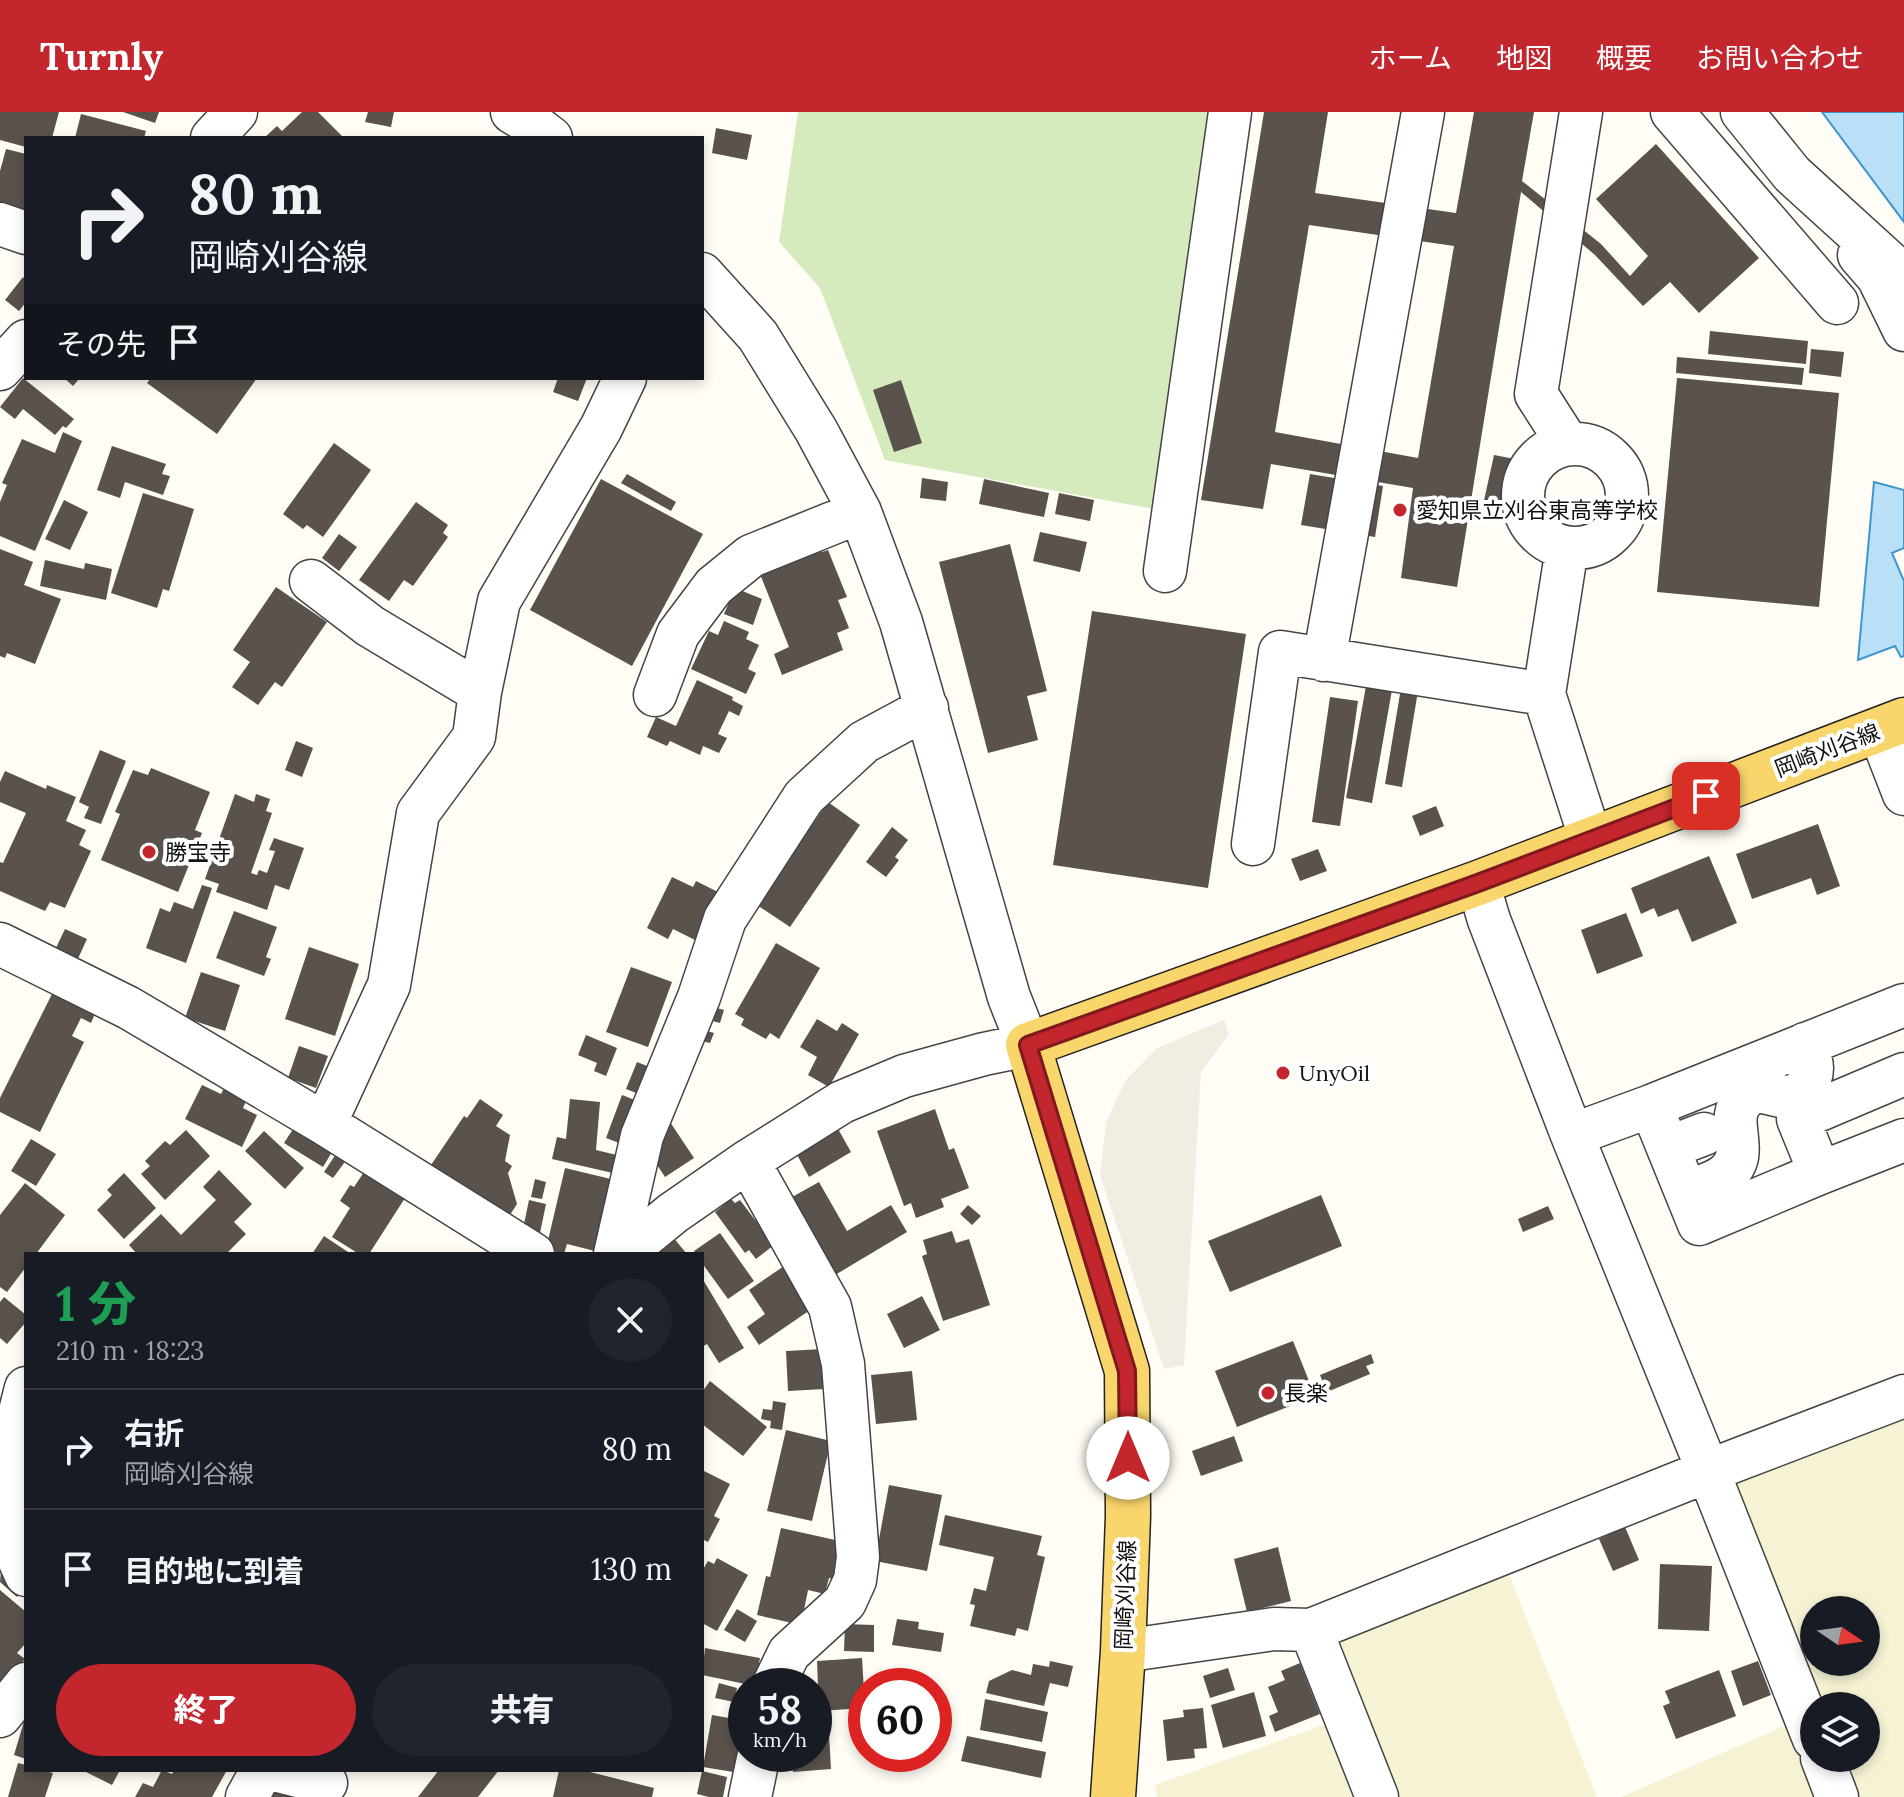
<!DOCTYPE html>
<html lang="ja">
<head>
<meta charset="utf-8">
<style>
  body { margin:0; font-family:Lora,"Noto Sans JP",serif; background:#20242c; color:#f1f3f6; height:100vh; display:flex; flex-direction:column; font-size:30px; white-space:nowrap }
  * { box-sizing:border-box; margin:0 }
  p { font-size:26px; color:#9ea1a6 }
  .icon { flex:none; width:44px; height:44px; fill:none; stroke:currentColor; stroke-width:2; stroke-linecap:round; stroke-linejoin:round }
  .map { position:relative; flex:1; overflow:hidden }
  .panel { position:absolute; left:24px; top:1140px; width:680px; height:520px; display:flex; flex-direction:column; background:#171b24; border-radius:0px; box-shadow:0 4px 12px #0003 }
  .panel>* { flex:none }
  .guide { position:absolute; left:24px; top:24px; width:680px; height:244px; border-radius:0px; box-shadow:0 4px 12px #0003; background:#171b24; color:#f1f3f6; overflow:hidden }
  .needle { width:52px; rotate:103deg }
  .fabs { position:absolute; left:1800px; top:1484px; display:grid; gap:16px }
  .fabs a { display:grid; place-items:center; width:80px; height:80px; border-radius:50%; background:#171b24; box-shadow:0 4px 12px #0003; font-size:40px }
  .speed { position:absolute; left:728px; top:1556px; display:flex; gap:16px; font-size:40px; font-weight:700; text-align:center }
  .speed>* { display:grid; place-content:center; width:104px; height:104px; border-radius:50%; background:#171b24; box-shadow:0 4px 12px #0003; line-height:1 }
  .speed small { font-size:20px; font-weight:400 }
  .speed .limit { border:12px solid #d22; background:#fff; color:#111 }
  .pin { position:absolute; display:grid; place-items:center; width:68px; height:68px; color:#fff; margin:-34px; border-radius:16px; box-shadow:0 4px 12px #0006 }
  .me { position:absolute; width:88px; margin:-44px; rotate:0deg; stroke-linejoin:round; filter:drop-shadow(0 0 6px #0008) }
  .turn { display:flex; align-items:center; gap:28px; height:168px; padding:0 32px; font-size:36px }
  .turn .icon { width:104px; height:104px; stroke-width:2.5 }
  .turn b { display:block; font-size:56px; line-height:68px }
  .then { display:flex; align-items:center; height:76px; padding:0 32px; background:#0003; gap:16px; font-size:30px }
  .round { display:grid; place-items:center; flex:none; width:84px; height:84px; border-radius:42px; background:#20242c }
  .summary { display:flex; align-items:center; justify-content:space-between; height:136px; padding:0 32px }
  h1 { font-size:48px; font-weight:800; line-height:60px; color:#1e9e55 }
  .button { display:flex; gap:16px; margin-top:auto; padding:16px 32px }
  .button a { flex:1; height:92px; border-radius:48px; background:#c4262e; color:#fff; font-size:32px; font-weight:800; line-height:92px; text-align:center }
  .button a+a { background:#20242c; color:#f1f3f6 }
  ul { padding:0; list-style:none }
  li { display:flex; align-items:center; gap:24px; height:120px; padding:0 32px; border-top:2px solid #363941 }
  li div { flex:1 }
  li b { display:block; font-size:30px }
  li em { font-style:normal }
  header { display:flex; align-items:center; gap:48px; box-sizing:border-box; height:112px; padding:0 40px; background:#c4262e; color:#fff }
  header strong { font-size:38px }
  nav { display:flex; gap:44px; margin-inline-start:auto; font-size:28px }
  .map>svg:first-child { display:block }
  .farmland { fill:#f6f3d4; fill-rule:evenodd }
  .green { fill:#d5ebbd }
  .plaza { fill:#f1ede2 }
  .water { fill:#b9e0f7; stroke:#3f96cf; stroke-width:2 }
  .building { fill:#5a524d; fill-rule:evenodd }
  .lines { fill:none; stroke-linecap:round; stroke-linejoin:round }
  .minor-casing { stroke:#444; stroke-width:45 }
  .major-casing { stroke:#222; stroke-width:47 }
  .minor { stroke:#fff; stroke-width:42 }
  .major { stroke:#f9d66b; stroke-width:44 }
  .route-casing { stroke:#7f191e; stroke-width:20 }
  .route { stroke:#c4262e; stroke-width:14 }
  .poi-dot { fill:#c4262e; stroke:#fff; stroke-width:3 }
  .labels { text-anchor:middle; stroke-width:8; stroke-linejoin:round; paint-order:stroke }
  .poi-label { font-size:22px; fill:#111; stroke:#fff; text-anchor:start }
  .street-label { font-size:22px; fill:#111; stroke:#fff }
</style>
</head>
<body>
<header>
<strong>Turnly</strong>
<nav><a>ホーム</a><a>地図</a><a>概要</a><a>お問い合わせ</a></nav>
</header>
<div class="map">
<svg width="1904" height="1685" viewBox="0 0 1904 1685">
  <rect width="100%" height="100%" fill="#fffdf5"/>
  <path class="farmland" d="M1904,1299V1685H1846L1831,1646H1866V1594H1814L1727,1367ZM1814,1498H1866V1550H1814Z
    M1507,1457L1597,1685H1385L1331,1522Z
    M1335,1609L1365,1685H1157L1155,1673Z
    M1796,1609L1825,1685H1621Z"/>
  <path class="green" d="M798,0H1211L1154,397L885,348L820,176L779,130Z"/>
  <path class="plaza" d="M1224,908L1229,922L1201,960L1184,1253L1164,1257L1100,1063L1106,1011L1125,969L1157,936Z"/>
  <path class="water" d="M1822,0H1904V110Z
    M1874,370L1904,378V436L1892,441L1904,469V544L1901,545L1895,534L1858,548Z"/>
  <path class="building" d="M0,0H59L52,26H26V35L0,28Z
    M123,0H159L155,11Z
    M302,0H318L344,26H264L277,14L282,19Z
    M368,0H394L391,15L365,10Z
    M1264,0H1328L1315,81L1456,101L1474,0H1534L1522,69L1601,132L1630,164L1648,144L1596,87L1656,32L1759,146L1699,201L1670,170L1643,194L1595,143L1521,80L1457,475L1401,466L1413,376L1271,352L1263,397L1201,388ZM1309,113L1454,134L1418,346L1275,320Z
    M81,2L146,19L144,26H75Z
    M716,16L752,23L747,48L712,41Z
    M6,37L26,42V98L0,91V59Z
    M23,165L26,168V190L19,199L5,188Z
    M1710,219L1808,229L1806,252L1708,242Z
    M1811,237L1844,240L1841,265L1809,261Z
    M1677,245L1804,256L1802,273L1676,261Z
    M23,266L74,307L66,316L63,314L55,323L23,297L15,307L0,295Z
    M64,266H80L73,274Z
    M151,266H257L217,322L147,271Z
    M558,266H587L578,289L553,280Z
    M1677,266L1839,281L1819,495L1657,480Z
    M901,268L922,331L894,340L873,278Z
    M63,320L82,329L35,439L0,424V390L7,373L2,371L22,327L55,341Z
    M334,331L371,358L323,425L307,413L303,417L283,402Z
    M112,334L166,352L162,362L170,364L163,383L125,370L120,386L97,378Z
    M1494,343L1520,348L1510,399L1483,393Z
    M627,362L676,390L671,399L621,371Z
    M1310,362L1383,374L1375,425L1301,413Z
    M922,366L948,370L946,389L920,386Z
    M601,367L703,422L632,554L530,498Z
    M984,367L1049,381L1044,405L979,392Z
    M143,381L194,397L169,479L163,477L157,496L111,481Z
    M1059,381L1094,388L1090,409L1055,402Z
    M64,388L88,400L70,438L45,427Z
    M416,390L448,413L443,421L448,425L413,474L404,468L389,489L359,468Z
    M1040,420L1087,430L1080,460L1033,449Z
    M339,422L357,435L339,459L322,446Z
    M819,431L822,440L828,438L847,485L838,488L849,516L837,521L843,538L782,563L774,542L789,535L760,462Z
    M1010,432L1047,579L1027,584L1038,628L988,641L939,450Z
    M0,437L33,450L24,473L61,487L35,552L7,541L5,546L0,544Z
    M45,448L84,457L85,451L112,457L106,488L40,474Z
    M276,475L327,510L282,575L275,570L258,593L232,575L250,550L233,538Z
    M735,476L762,487L753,513L724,502Z
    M1092,499L1246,522L1208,776L1053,753Z
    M724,509L749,520L746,527L759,533L748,557L756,561L746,582L691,557L709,519L718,523Z
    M697,568L733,585L732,588L743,594L739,604L729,599L718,622L727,626L719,641L703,634L700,643L670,629L667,634L647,625L656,605L676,614Z
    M1366,574L1392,578L1372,691L1346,686Z
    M1401,576L1418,579L1402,675L1385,672Z
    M1330,585L1358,589L1340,714L1312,710Z
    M296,629L313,636L302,665L285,658Z
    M100,638L126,649L101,712L84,706L89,695L79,690Z
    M151,656L210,680L195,718L202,721L178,780L101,748L120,702L115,700L133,658L148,663Z
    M5,659L46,677L47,673L76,685L66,709L86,718L79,733L91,739L65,796L50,790L45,799L0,779V750L3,751L26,701L0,690V670Z
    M235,682L254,690L256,682L270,687L266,699L272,701L251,761L257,763L259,758L267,761L275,739L269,738L274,726L304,736L289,778L275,773L267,798L216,780L219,772L205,767Z
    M828,690L860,713L790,815L757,793Z
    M1436,694L1444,714L1420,724L1412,704Z
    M1818,712L1840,774L1817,783L1811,766L1752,787L1736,742Z
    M892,715L908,728L895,745L899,748L886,765L866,750Z
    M1318,737L1327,759L1300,769L1291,747Z
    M1709,744L1737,811L1692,830L1678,797L1658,805L1654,796L1641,802L1631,776Z
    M672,765L693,775L696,769L724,783L701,831L673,817L668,827L647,816Z
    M202,773L212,776L186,851L146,836L160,796L170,800L174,790L193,797Z
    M234,799L277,815L266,845L271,847L264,864L216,846Z
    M1626,801L1643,844L1597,862L1581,818Z
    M65,817L87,827L76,851L54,840Z
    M776,831L820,856L779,927L770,921L766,927L741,913L744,907L735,902Z
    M309,835L359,852L335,924L285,907Z
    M631,855L672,870L648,935L606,920Z
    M201,860L240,873L225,919L185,906Z
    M55,876L97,897L91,911L81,906L72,924L84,930L40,1020L0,1000V986Z
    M702,892L724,898L720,911L697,905Z
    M817,907L837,919L842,911L859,922L829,975L808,963L817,945L800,935Z
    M697,916L714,921L710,931L694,927Z
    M586,923L617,936L606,964L594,959L597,951L578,943Z
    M299,934L328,944L316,976L288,966Z
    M637,950L660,959L649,986L626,977Z
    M202,973L221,982L225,974L248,985L243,996L257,1003L242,1035L185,1007Z
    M622,983L645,992L630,1035L606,1026Z
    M480,987L503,1003L496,1014L510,1023L505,1049L512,1054L508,1061L517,1092L506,1109L429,1056L464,1004L467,1006Z
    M570,987L600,990L596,1038L621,1044L617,1062L552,1047L557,1025L566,1027Z
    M935,997L949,1038L954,1036L969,1076L941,1087L944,1095L916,1106L911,1091L904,1094L877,1019Z
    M668,1007L694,1046L665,1065L646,1036Z
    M297,1011L335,1035L323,1055L284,1031Z
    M837,1015L851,1040L809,1065L795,1039Z
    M186,1018L210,1044L165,1088L141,1062L150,1054L145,1049L165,1029L170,1033Z
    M264,1019L304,1056L285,1077L245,1039Z
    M31,1027L56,1042L36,1074L11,1059Z
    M340,1036L350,1043L333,1066L324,1060Z
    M565,1056L615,1068L599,1140L567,1132L564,1142L546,1137Z
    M219,1058L252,1092L234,1110L246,1122L226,1142H137L129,1133L161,1102L181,1123L216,1088L203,1075Z
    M364,1060L405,1086L369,1142H359L332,1125L350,1096L340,1089L350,1073L354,1075Z
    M124,1061L156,1096L124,1127L97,1098L112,1083L107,1078Z
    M535,1067L546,1070L542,1087L531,1085Z
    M819,1070L847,1119L891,1093L907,1120L830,1166L785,1089Z
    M25,1071L65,1103L36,1142H26V1155L7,1180L0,1175V1103Z
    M1321,1083L1342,1134L1230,1180L1208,1129Z
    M731,1087L735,1091L740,1088L774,1133L756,1147L749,1138L745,1141L715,1100Z
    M529,1088L546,1092L540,1121L523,1117Z
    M968,1093L981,1104L972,1113L960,1102Z
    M1548,1094L1554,1107L1523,1120L1518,1107Z
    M952,1119L956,1131L969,1127L990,1193L943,1209L922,1144L927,1142L923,1128Z
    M720,1121L754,1169L728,1187L702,1151V1142H696L694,1139Z
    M324,1124L351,1142H312Z
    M672,1124L687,1142H651Z
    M784,1154L813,1196L759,1233L747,1215L765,1202L749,1178Z
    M702,1166L744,1236L719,1251L707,1232L702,1235Z
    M922,1184L940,1218L904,1236L887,1202Z
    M4,1185L26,1203V1210L7,1232L0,1226V1190Z
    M1293,1229L1315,1284L1237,1315L1215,1259Z
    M823,1237L825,1277L788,1279L786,1239Z
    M1371,1242L1374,1251L1366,1254L1370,1262L1327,1280L1320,1263Z
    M912,1259L917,1308L876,1312L871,1263Z
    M710,1269L767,1315L743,1344L702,1312V1280Z
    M773,1289L786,1291L782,1318L770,1316L771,1309L761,1307L763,1297L772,1298Z
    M786,1318L831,1329L812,1409L767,1399Z
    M1234,1324L1243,1349L1201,1364L1192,1339Z
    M702,1358L730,1372L714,1404L720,1407L708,1430L702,1427Z
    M889,1373L942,1383L927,1459L875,1449Z
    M945,1403L1042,1424L1037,1443L1045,1445L1028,1519L1017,1516L1015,1524L970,1514L975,1493L970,1492L974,1476L986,1479L994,1445L939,1433Z
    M1625,1415L1639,1448L1613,1459L1599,1427Z
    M781,1416L840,1429L836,1447L841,1448L836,1468L829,1466L825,1482L808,1478L801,1513L757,1503L766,1464L770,1465Z
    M1278,1435L1291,1489L1247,1500L1234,1447Z
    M717,1446L748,1463L717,1519L702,1511V1459L708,1449L714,1452Z
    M1660,1452L1712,1454L1709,1519L1658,1517Z
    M1,1458L23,1477L17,1485L0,1470Z
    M0,1478L26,1500V1531L17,1541L25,1547L0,1576Z
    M737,1497L757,1509L745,1530L724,1518Z
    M897,1507L919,1510L918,1517L944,1521L941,1540L892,1533Z
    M845,1512L874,1513V1540L844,1539Z
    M705,1536L760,1546L755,1574L702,1563Z
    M862,1546L865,1596L819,1599L817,1549Z
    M1050,1549L1073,1554L1068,1575L1050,1571L1044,1594L986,1581L989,1569L1012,1558L1031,1563L1033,1552L1049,1555Z
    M1758,1549L1771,1583L1743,1594L1731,1559Z
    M1300,1551L1320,1602L1275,1620L1269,1604L1278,1600L1268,1575L1285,1568L1281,1559Z
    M1228,1556L1235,1578L1210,1586L1203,1564Z
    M1719,1558L1736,1604L1676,1627L1663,1594L1670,1591L1665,1579Z
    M719,1571L737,1576L734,1590L715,1586Z
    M1254,1580L1266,1624L1223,1636L1211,1593Z
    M985,1587L1048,1600L1042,1630L980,1618Z
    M1203,1596L1207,1636L1194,1637L1195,1646L1167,1649L1163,1608L1184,1605L1183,1598Z
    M712,1603L746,1609V1622L739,1661L703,1655Z
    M25,1606H26V1647L14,1643Z
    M829,1622L831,1657L793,1660L791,1642H814V1624Z
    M967,1624L1046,1640L1041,1666L961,1649Z
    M18,1651L26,1653V1658H41L53,1661L45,1685H8Z
    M82,1658H120L112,1673Z
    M162,1658L172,1662L174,1658H227L212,1685H135L143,1671L153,1675Z
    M439,1658H499L478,1685H418Z
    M559,1658H582L654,1676L652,1685H553Z
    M702,1659L727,1665L723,1685H709L697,1682Z
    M278,1667L313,1685H268Z"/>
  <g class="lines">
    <defs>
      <path id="minor" d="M512,0L538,16L551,26
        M1672,0L1837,191
        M1742,0L1792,62L1904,164
        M212,26L236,0
        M0,112L26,121
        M1859,143L1878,165L1904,218
        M0,257L26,229
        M1568,332L1536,282L1581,0
        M1523 384a52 52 0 1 1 104 0a52 52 0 1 1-104 0Z
        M1567,436L1544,582L1591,728
        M1165,459L1230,0
        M311,469L370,514L480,580L499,489L601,316L625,266
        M1324,548L1423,0
        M655,583L678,522L714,474L751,444L860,400
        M1879,618L1904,682
        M1253,732L1280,540L1544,582
        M0,832L129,896L325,1012L533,1142
        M1651,994L1699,1112L1820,1061L1904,1028
        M325,1012L389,873L418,701L474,625L480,580
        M1572,1023L1651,994L1904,893
        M1668,1036L1704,1022
        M748,1049L830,1195L843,1252L858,1445L855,1468L845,1490L789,1541L773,1574
        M1820,1061L1798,1007L1904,962
        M1686,1080C1698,1075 1716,1071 1726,1062C1753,1041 1722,1008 1744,987C1758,974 1770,983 1785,985C1801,986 1812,971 1812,956C1812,948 1808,940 1805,932
        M615,1142L642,1024L699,885L725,807L804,685L864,630L927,596
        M623,1142L673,1101L748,1049L842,990L904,964L984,942L1028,933L1009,885L901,510L860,400L816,318L758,224L702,162
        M26,1276L4,1362L11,1430L26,1463
        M1311,1518L1708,1359L1572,1023L1489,808L1478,771
        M1123,1539L1274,1517L1311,1518L1377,1685
        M0,1604L26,1572
        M1814,1627L1708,1359L1904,1284
        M1822,1646L1837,1685
        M274,1658L326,1671
        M247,1685L262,1658
        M750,1685L759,1642"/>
      <path id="major" d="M1113,1685L1123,1539L1128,1404L1127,1259L1028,933L1478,771L1904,608"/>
    </defs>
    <use href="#minor" class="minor-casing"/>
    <use href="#major" class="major-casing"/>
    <use href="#minor" class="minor"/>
    <use href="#major" class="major"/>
  </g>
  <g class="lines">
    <defs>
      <path id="route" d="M1128,1346L1127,1259L1028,933L1478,771L1706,684"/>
    </defs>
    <use href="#route" class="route-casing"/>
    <use href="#route" class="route"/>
  </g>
  <g class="poi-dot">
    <circle cx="1400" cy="398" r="8"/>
    <circle cx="149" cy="740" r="8"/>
    <circle cx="1283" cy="961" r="8"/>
    <circle cx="1268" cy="1281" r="8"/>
  </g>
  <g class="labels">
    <g class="poi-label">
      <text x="1416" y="406">愛知県立刈谷東高等学校</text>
      <text x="165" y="748">勝宝寺</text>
      <text x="1299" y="969">UnyOil</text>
      <text x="1284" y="1289">長楽</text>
    </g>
    <g class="street-label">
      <text transform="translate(1827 638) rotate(-21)" y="8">岡崎刈谷線</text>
      <text transform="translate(1125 1483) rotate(-88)" y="8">岡崎刈谷線</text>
    </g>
  </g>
</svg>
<div class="fabs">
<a><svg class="needle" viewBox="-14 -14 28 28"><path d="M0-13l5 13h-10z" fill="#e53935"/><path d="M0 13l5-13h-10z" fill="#9ea1a6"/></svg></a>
<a><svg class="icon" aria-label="layers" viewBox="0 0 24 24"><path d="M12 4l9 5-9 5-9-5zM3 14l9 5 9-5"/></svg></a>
</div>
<div class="speed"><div>58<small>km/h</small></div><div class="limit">60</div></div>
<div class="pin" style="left:1706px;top:684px;background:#d93025"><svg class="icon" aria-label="arrive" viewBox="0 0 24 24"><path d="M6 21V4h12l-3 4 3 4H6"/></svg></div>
<svg class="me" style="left:1128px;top:1346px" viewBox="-20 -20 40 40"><circle r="19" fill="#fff"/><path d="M0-13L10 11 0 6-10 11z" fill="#c4262e"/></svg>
<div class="guide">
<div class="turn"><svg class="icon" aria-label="right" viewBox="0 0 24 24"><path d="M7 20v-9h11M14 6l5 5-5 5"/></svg><div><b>80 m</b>岡崎刈谷線</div></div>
<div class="then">その先<svg class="icon" aria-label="arrive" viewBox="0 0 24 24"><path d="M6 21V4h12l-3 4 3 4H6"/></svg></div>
</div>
<section class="panel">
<div class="summary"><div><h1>1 分</h1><p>210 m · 18:23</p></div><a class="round"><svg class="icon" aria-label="close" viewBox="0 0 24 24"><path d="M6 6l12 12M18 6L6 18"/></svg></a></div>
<ul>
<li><svg class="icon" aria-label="right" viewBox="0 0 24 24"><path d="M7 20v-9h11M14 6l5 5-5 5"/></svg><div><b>右折</b><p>岡崎刈谷線</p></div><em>80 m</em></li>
<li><svg class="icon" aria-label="arrive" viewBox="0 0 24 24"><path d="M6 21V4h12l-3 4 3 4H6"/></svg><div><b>目的地に到着</b></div><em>130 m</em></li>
</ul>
<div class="button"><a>終了</a><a>共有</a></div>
</section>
</div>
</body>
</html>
